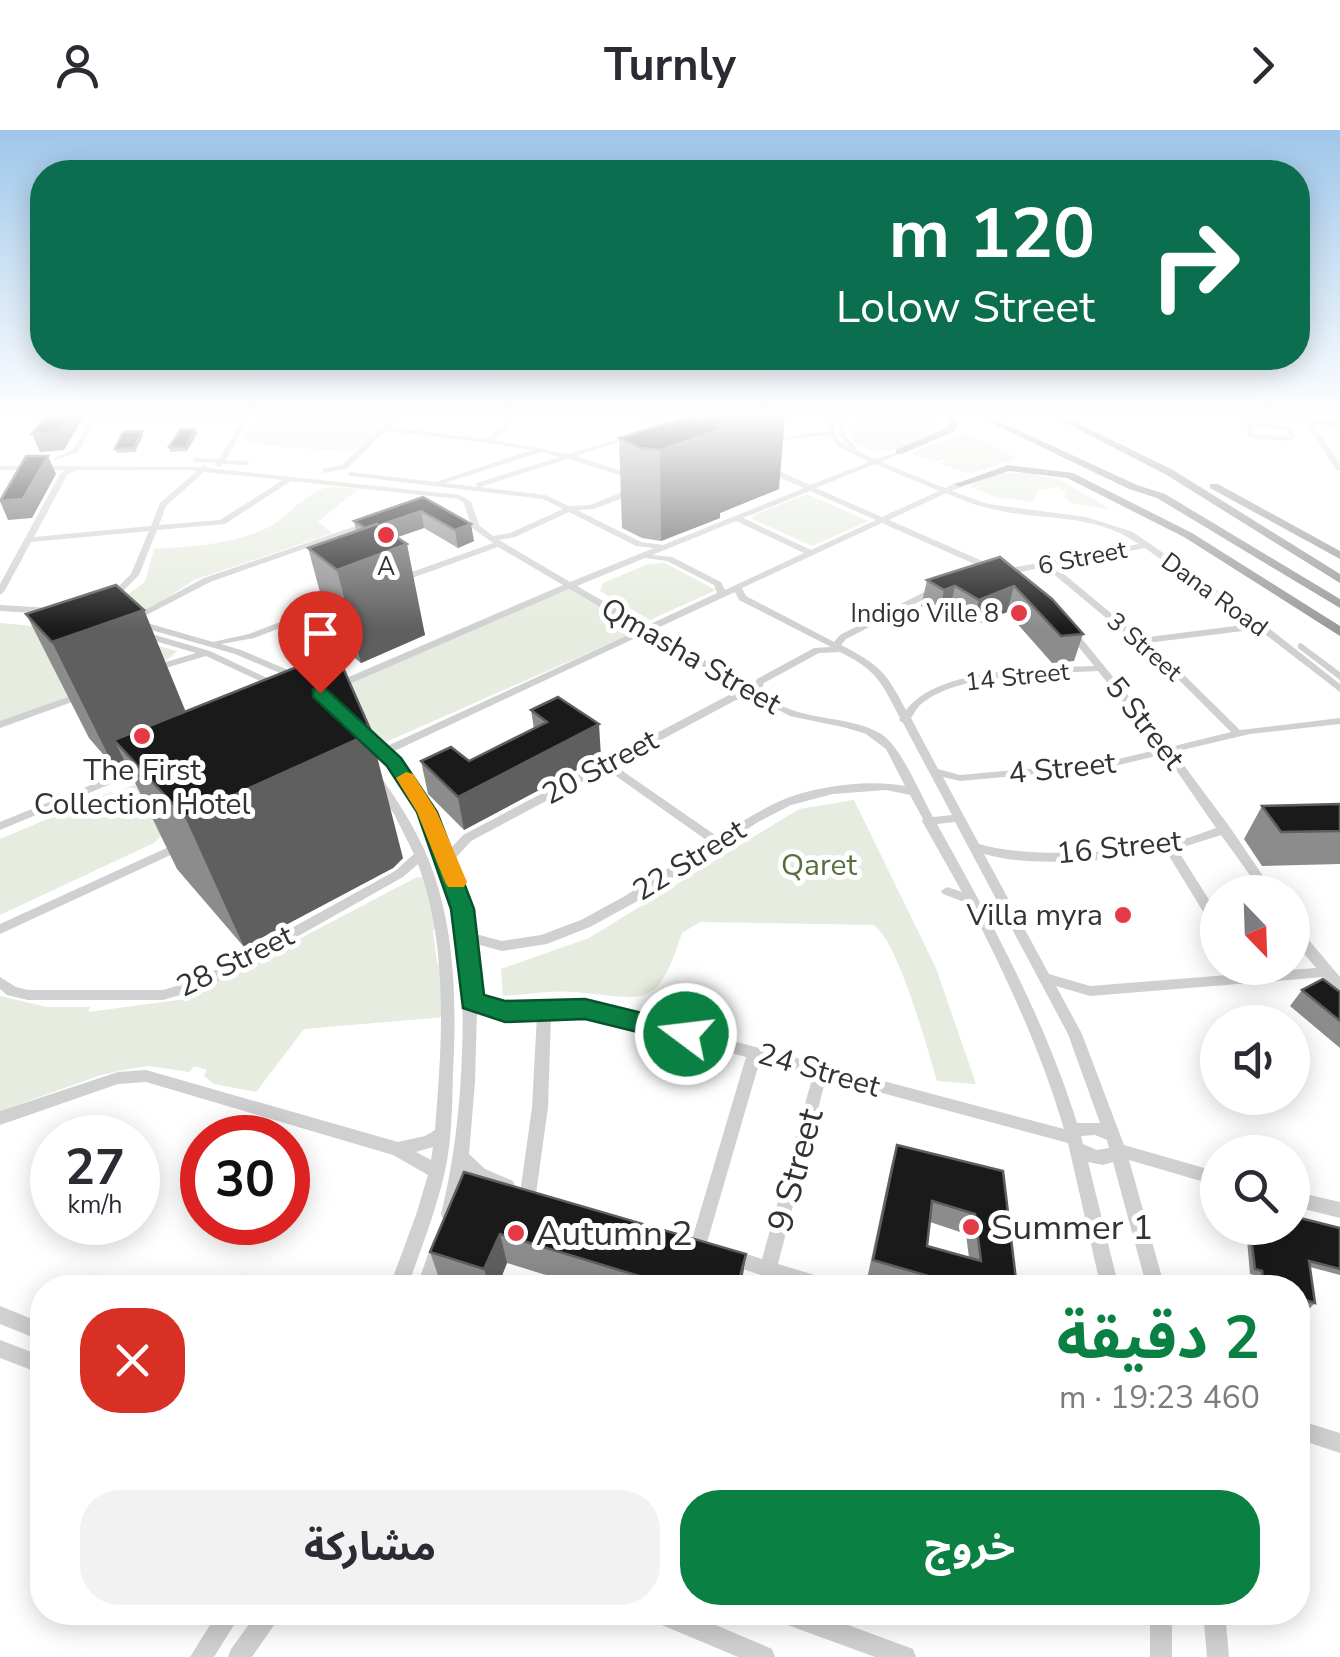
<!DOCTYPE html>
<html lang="ar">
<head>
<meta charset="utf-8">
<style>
  body { margin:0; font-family:"Nunito Sans","Noto Sans Arabic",sans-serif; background:#f2f2f3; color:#2b2b33; direction:rtl; height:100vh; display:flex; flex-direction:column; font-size:38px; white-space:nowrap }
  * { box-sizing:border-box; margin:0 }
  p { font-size:32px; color:#7c7c81 }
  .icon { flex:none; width:55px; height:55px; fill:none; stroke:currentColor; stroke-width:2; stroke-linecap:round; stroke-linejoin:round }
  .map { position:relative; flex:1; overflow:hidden; direction:ltr }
  .side { position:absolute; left:30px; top:1145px; width:1280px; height:350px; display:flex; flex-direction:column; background:#fff; border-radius:40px; box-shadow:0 5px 25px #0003; direction:rtl }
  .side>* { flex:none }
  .guide { position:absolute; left:30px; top:30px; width:1280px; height:210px; border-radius:40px; box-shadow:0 5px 25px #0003; direction:rtl; background:#0b6e4f; color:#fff; overflow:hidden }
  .needle { width:65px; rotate:157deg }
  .fabs { position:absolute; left:1200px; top:745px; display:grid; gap:20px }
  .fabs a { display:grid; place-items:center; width:110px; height:110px; border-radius:50%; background:#fff; box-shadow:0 5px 25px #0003; font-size:50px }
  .speed { position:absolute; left:30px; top:985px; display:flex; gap:20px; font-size:50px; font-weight:700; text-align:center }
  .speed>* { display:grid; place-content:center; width:130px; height:130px; border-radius:50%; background:#fff; box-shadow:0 5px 25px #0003; line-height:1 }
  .speed small { font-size:25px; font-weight:400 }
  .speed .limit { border:15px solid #d22; background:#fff; color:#111 }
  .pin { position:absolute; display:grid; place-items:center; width:85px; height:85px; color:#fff; margin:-102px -42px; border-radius:50% 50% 50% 0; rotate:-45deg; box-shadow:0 0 10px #0007 }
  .pin .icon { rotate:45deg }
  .me { position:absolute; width:110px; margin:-55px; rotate:285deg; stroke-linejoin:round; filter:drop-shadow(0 0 8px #0008) }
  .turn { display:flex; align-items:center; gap:35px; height:210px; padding:0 50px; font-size:45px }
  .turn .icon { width:130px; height:130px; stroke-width:2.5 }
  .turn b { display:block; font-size:70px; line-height:85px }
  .round { display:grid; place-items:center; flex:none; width:105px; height:105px; border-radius:40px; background:#f2f2f3 }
  .summary { display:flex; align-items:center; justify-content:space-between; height:170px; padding:0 50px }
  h1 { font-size:60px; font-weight:700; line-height:75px; color:#0b8043 }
  .primary-button { display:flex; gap:20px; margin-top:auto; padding:20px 50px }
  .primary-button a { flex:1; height:115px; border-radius:40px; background:#0b8043; color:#fff; font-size:40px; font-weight:700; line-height:115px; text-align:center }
  .primary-button a+a { background:#f2f2f3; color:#2b2b33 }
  header { display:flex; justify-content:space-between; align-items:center; height:130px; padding:0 50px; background:#fff; font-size:45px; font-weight:700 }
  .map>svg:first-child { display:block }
  .green { fill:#e6ecdf }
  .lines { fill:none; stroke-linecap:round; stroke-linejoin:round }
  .minor { fill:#d0d0d0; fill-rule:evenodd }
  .highway { fill:#9a9a9a; fill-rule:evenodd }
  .wall { fill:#8c8c8c; fill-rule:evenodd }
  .shaded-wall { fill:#5f5f5f }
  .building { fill:#1a1a1a; stroke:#5f5f5f; stroke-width:2.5; fill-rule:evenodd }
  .route { fill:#0b8043; stroke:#07532c; stroke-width:2.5 }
  .slow { fill:#f59e0b }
  .poi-dot { fill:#e63946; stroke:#fff; stroke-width:4 }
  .labels { text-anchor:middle; stroke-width:10; stroke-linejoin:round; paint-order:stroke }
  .far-street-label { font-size:25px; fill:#333; stroke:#fff }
  .far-poi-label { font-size:25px; fill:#333; stroke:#fff }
  .street-label { font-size:30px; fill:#333; stroke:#fff }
  .poi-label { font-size:30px; fill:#333; stroke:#fff }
  .park-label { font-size:30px; fill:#56703f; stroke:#fff }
  .near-street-label { font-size:35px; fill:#333; stroke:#fff }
  .near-poi-label { font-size:35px; fill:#333; stroke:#fff; text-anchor:start }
</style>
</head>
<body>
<header><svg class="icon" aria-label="forward" viewBox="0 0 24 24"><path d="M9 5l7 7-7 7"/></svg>Turnly<svg class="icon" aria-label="person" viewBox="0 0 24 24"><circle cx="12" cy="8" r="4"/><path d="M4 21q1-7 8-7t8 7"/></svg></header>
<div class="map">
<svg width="1340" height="1527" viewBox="0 0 1340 1527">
  <rect width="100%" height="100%" fill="#fff"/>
  <path class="green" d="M257,286H389L368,311L352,322L248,314L243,308Z
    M854,286H932L936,298C913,318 876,333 852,309Z
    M965,302L1017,328L971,344L940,334L945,331L941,329L934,332L910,323Z
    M1022,342L1060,350L1110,379L1070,373L1064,367L1066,362L1058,357L1038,360L1033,372L997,367L971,357C982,341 1005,345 1022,342Z
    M330,357L358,359L318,392L333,403L194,450L144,483L106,480L145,452L154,419C194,416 234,415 271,396C291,384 306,361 330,357Z
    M807,364L868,391L812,416L752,389L754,385Z
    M665,433L716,460L650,490L600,461L603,453L648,434Z
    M568,459L640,500L386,612L328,563Z
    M0,493L111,503L177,521L167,530L0,593Z
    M236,609L164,708L161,706L154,713L0,785V709L111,662L114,664Z
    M854,670L936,838L976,954L937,951C928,921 897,807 873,795L700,792L682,803C656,882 647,868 573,862C551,860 526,865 503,866L501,839L589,808L799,679Z
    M417,747L427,748L441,794L433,800L437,833L442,835L445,887L304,899L256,962L214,954L204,946L207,940L194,936L189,942L149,936L134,938L101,945L0,981V866L47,877H90L88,882L185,869Z"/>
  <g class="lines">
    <path class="minor" d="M94,286L97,289L250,286L226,330L246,331L250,333L246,335L223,334L219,337L215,335L216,333L196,332L192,330L196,328L219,329L242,289L95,293L78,322L54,330V328L73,320L91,288Z
      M394,286H400L389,297L487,309L512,286H518L494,310L568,324L633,305V307L576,326L639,347V351L568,329L480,357L545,365L569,376L590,375L630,359H636V363L594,379L577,380L641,412L663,415L804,358L762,340V336H768L810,355L869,332L837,316L829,305L769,312L766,310L828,301L830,286H836C835,302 832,309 850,317L839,305V286H845V305L857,318L855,320L875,329L901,321V323L881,332L945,358L957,352H963V356L952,361L988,374L1086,387L1133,402L1247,481L1340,554V562L1266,505L1243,501L1147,513L1177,538L1240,600L1340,588V594L1250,604L1174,622L1229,696L1274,762H1262L1221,705L1177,719L1218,784V800L1213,798L1166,721C1114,729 1035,739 984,724L1049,844L1090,856L1316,838L1292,809V794L1297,796L1340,847V862L1335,861L1324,847L1090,866L1056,856L1082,904L1124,1015L1218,1042V1056L1129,1030L1165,1158H1147L1113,1032L1103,1035L1088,1032L1119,1158H1101L1068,1013L826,948L778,1134L828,1149L834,1152L837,1158H800L725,1133L722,1127L725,1121L731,1119L762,1129L813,945L760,930L706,1116L704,1122L698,1124L692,1122L690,1116L746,927L601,888L551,886L548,977L536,1064L534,1069L528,1071L522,1069L520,1064L532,977L537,886H503L477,879L475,952L469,1024L485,1039L513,1051L515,1056L513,1061L507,1063L473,1049L466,1042L455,1089L449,1092L443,1089L441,1084C454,1032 460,978 462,924C466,818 455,709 380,627L365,634H357L356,632L357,630L374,622L357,602L358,600H366L383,618L639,500L569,459L338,559H330V555L563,455L498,417L404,451H398V447L493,413L472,398L464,373L458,369L291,351L225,394L157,400L139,445L114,470L107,468L131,444L149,401L31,412L4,462L0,465V454L60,344L66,340H0V336L201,337L205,335L208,338L460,365L471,372L479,395L493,406L510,403L563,379L543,369L351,346L347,344L351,342L436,352L532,320L481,312L385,301L347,339L323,343V339L342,335ZM541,322L560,327L476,353L477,357L445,353ZM875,334L939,361L882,387L816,358ZM76,340H190L197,341L160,373L151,396L34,407L67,345ZM204,342L283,350L220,390L159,395L166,376ZM810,361L876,390L811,420L743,388ZM946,363C958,368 971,374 984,377C1036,392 1092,381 1139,414L1000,440L996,443L1000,446L1045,437L1171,542L1231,602L1170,617L1074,499L1071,498L1066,501L1094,536C1044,538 938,537 906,580C886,542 880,535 841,515L846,509L940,461V457H934L840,505L834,512L746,466L742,458L882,393L990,441H996V437L889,390ZM569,382L636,416L654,418L570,452L499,410L515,407ZM736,391L804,423L725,460L721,452L672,427L652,425ZM1145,418L1257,498L1243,495L1141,508L1053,435ZM645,428L667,431L714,455L717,463L646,496L577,456ZM735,462L739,470L831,517L814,518L757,549L752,558L653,500ZM646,503L746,562L729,565L463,705L449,720C436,685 414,651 388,624ZM840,522C878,541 881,552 900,588L899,590L903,593L952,685L933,687C921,665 902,620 884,606C852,582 782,594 762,558L764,553L819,523ZM1098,541L1160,619L1106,632L960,645L938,639L911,588C914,584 916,579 920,575C956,542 1051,544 1098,541ZM754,567L790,586L847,598L866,604L886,619L905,656C869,649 814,656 780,671C758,681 738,694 718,707L614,635L736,570ZM1165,624L1216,698C1204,702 1192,707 1180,710C1129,723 1029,729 979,714L943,647L960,651L1106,638ZM606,639L709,712L625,766L581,790L541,805L502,811L472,803L461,753L453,731L471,711ZM886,660L910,665L923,689L922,691L962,762L947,757L941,761L943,764L969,774L971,778C1008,850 1041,921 1064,999L601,876L549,875L544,873C524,879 497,875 477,868L473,813L502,821L547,814L590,797L634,773L758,692L791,675L833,664ZM955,692L1068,904L1100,993H1077C1044,887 991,791 937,694ZM1095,1005L1107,1010L1109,1018L1097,1020L1083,1014L1081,1006Z
      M631,286C641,286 648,292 658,293C669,294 682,286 694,286L666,296L676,301L673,303Z
      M1245,286L1308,287L1340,292V296L1314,295L1340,334V341H1337L1307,294L1299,291L1251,289V291L1290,297L1297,307L1289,311L1251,308L1248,306ZM1252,295L1286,300L1290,306L1254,304Z
      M365,393L372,395L210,452L137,490L213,512L249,504L337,470H343V474L254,508L221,514L241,520L300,545V549H294L235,524L134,495L133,492L128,489L204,448Z
      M0,475L52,478L56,481L52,484L0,481Z
      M141,501L210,521L286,557L281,560L277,559L206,526L155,541H149V537L196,523L138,506L136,504Z
      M1301,513L1340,542V550L1298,518V514Z
      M82,562L86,563V567L0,598V591Z
      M145,633L149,634L150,636L149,638L0,700V692Z
      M377,646L381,647C397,670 412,693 424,719C455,788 457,867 453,943C452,976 452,1009 445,1041C436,1081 421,1119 407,1158H389L416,1085L428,1045L393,1025L146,952L118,954L0,995V981L118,942L146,940L398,1012L425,1006L435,1000C442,912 449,819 418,734L403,747L208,857L163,870H28L7,865L0,859V847L16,857L28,860H163L199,849L395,741L414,724L394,684L371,649ZM433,1017L431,1030L416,1022Z
      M184,710L190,714L188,717L0,804V794Z
      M1292,1061L1340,1072V1088L1292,1076Z
      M439,1109L445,1111L447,1117L434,1158H416L433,1111Z
      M0,1176L42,1193V1211L0,1194Z
      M0,1210L42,1226V1244L0,1228Z
      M1298,1290L1340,1303V1323L1298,1309Z
      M218,1482H242L214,1527H190Z
      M258,1482H283L252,1527H228L231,1519Z
      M647,1482H685L772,1519L775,1527H738L650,1490Z
      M771,1482H813L913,1519L916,1527H875L774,1490Z
      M1150,1482H1172V1527H1150Z
      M1203,1482H1225L1229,1527H1207Z"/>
    <path class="highway" d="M944,286H954L958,294L953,302L902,324H896V320L946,298L948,294Z
      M977,286H988L1137,355L1165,364L1340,469V478L1157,368L1129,359Z
      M1052,286H1063L1173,340L1340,444V453L1165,344Z
      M1008,335L1073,343L1192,403L1340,496V506L1184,407L1067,348L1009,341L960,357L955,354Z
      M1210,354H1218L1340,421V429L1210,358Z"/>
  </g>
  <path class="wall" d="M692,286L779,359L720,383V388L661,411L642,408L622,398L619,308Z
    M195,299L197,304L187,321L170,322L169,317Z
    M142,301L143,305L135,322L117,323L115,319Z
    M423,367L474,411L458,418L424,398L397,407L425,505L361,533L333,510L308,418L356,401L354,391Z
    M1000,427L1083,504L1074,531L1052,533L1007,482L973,496L949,483L939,487L921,476L927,450Z
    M144,480L186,582L403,728L393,738L244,817L177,739L125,632L114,637L89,608L26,484Z
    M531,580L601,627L464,700L428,664L421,631H469L534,599Z
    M1340,674V734L1262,736L1244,709L1262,676Z
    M1302,860L1340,862V918L1290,876Z
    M897,1015L1003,1041L1017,1158H896L867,1149L891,1036ZM930,1092L966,1104L969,1128L927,1116Z
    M464,1042L746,1124L741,1158H588L507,1133L497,1158H462L440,1151L430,1122Z
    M1246,1098H1340V1145L1310,1137L1315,1173L1310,1178L1298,1174V1158H1259L1258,1146L1250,1144Z"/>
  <path class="shaded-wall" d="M67,286H84L64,320L40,322L32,304Z
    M748,286H785L779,359L720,383V388L661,411L660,320L717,296Z
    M195,299L197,304L187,321L186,317Z
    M142,301L143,305L135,322L134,318Z
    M48,326L56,344L32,388L8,390L0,371Z
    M421,381L424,398L389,410L380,395Z
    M471,394L474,411L458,418L455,400Z
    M407,414L425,505L361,533L337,440Z
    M955,456L949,483L939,487L944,460Z
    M1014,456L1007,482L973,496L979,470Z
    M144,480L194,603L114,610L125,632L114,637L52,512Z
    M599,594L601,627L464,700L458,667Z
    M370,599L403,728L393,738L244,817L185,687Z
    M500,1104L507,1133L497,1158H490L484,1139Z
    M746,1124L741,1158H737Z"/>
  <path class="building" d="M45,286H67L56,302L32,304Z
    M692,286L700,289L710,286H748L717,296L723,299L660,320L640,318L619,308Z
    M181,299H195L186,317H169Z
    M142,301L134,318L115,319L123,302Z
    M26,326H48L23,369L0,371Z
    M423,367L471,394L455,400L421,381L380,395L386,400L377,394L365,398L354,391Z
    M377,394L407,414L337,440L308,418Z
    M1000,427L1052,469L1083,504L1061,506L1014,456L979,470L955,456L944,460L927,450Z
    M116,455L144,480L52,512L26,484Z
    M332,523L344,540L370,599L358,609L185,687L114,610Z
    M558,567L599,594L458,667L421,631L451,617L469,631L547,592L531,580Z
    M1340,674V701L1281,702L1262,676Z
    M1323,849L1340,862V891L1302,860Z
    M897,1015L1003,1041L1017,1158H970L873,1130ZM932,1071L975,1084L981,1131L927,1116Z
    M464,1042L746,1124L737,1158H679L500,1104L484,1139L430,1122Z
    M1292,1086L1340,1098V1139L1309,1131L1315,1173L1298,1168V1158H1264L1262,1141L1255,1139L1250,1098H1292Z"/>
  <linearGradient id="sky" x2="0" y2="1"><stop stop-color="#9ec6ea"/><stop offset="0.57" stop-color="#fff"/><stop offset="1" stop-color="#fff" stop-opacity="0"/></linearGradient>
  <rect width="1340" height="499" fill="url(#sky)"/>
  <path class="route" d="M320,557L326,559L401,628L437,682L474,779L484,865L505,871L585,869L695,896L699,904L695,911L686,914L585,889L505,892L463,878L451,779L417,682L387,636L313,567V559Z"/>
  <path class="slow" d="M406,642L413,644L437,682L467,752L464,757H448L445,752L417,682L396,648Z"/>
  <g class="poi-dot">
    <circle cx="386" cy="405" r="10"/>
    <circle cx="1019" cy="483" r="10"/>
    <circle cx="142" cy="606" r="10"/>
    <circle cx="1123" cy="785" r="10"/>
    <circle cx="971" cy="1097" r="10"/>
    <circle cx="516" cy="1103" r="10"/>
  </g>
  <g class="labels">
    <g class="far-street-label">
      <text transform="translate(1082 427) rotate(-11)" y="9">6 Street</text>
      <text transform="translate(1215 464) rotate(36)" y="9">Dana Road</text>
      <text transform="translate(1145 516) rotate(41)" y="9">3 Street</text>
      <text transform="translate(1017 546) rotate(-6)" y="9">14 Street</text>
    </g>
    <g class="far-poi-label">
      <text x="386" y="445">A</text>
      <text x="999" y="492" text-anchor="end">Indigo Ville 8</text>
    </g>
    <g class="street-label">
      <text transform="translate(691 526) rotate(30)" y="10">Qmasha Street</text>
      <text transform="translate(1145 593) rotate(52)" y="10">5 Street</text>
      <text transform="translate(600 637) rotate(-28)" y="10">20 Street</text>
      <text transform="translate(1062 638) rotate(-6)" y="10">4 Street</text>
      <text transform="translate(1119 717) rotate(-6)" y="10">16 Street</text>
      <text transform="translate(689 730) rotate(-32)" y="10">22 Street</text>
      <text transform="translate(235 831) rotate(-26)" y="10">28 Street</text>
      <text transform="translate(819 940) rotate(16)" y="10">24 Street</text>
    </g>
    <g class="poi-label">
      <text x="142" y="650">The First<tspan x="142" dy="34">Collection Hotel</tspan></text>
      <text x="1103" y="795" text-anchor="end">Villa myra</text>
    </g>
    <g class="park-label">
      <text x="819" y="745">Qaret</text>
    </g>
    <g class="near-street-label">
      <text transform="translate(795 1040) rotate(-75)" y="12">9 Street</text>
    </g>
    <g class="near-poi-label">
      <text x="991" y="1109">Summer 1</text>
      <text x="536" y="1115">Autumn 2</text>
    </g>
  </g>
</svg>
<div class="fabs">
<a><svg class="needle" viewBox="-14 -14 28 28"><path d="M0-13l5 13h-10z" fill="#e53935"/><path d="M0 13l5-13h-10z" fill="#7c7c81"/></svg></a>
<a><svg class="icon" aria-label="sound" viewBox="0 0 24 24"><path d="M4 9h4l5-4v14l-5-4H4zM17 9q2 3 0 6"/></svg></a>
<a><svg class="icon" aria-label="search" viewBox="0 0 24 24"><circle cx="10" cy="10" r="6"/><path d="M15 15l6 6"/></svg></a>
</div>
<div class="speed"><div>27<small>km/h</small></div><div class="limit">30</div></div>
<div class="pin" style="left:320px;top:563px;background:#d93025"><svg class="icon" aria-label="arrive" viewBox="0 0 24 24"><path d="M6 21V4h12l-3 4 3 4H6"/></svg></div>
<svg class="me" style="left:686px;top:904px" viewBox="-20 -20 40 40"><circle r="17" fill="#0b8043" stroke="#fff" stroke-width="3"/><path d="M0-11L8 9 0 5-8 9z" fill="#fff"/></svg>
<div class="guide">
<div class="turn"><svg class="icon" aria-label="right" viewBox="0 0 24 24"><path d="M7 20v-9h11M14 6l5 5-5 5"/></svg><div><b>120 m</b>Lolow Street</div></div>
</div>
<section class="side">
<div class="summary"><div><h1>2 دقيقة</h1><p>460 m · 19:23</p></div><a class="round" style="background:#d93025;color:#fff"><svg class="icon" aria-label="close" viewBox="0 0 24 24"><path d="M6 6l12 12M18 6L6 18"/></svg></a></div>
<div class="primary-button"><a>خروج</a><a>مشاركة</a></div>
</section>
</div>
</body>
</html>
